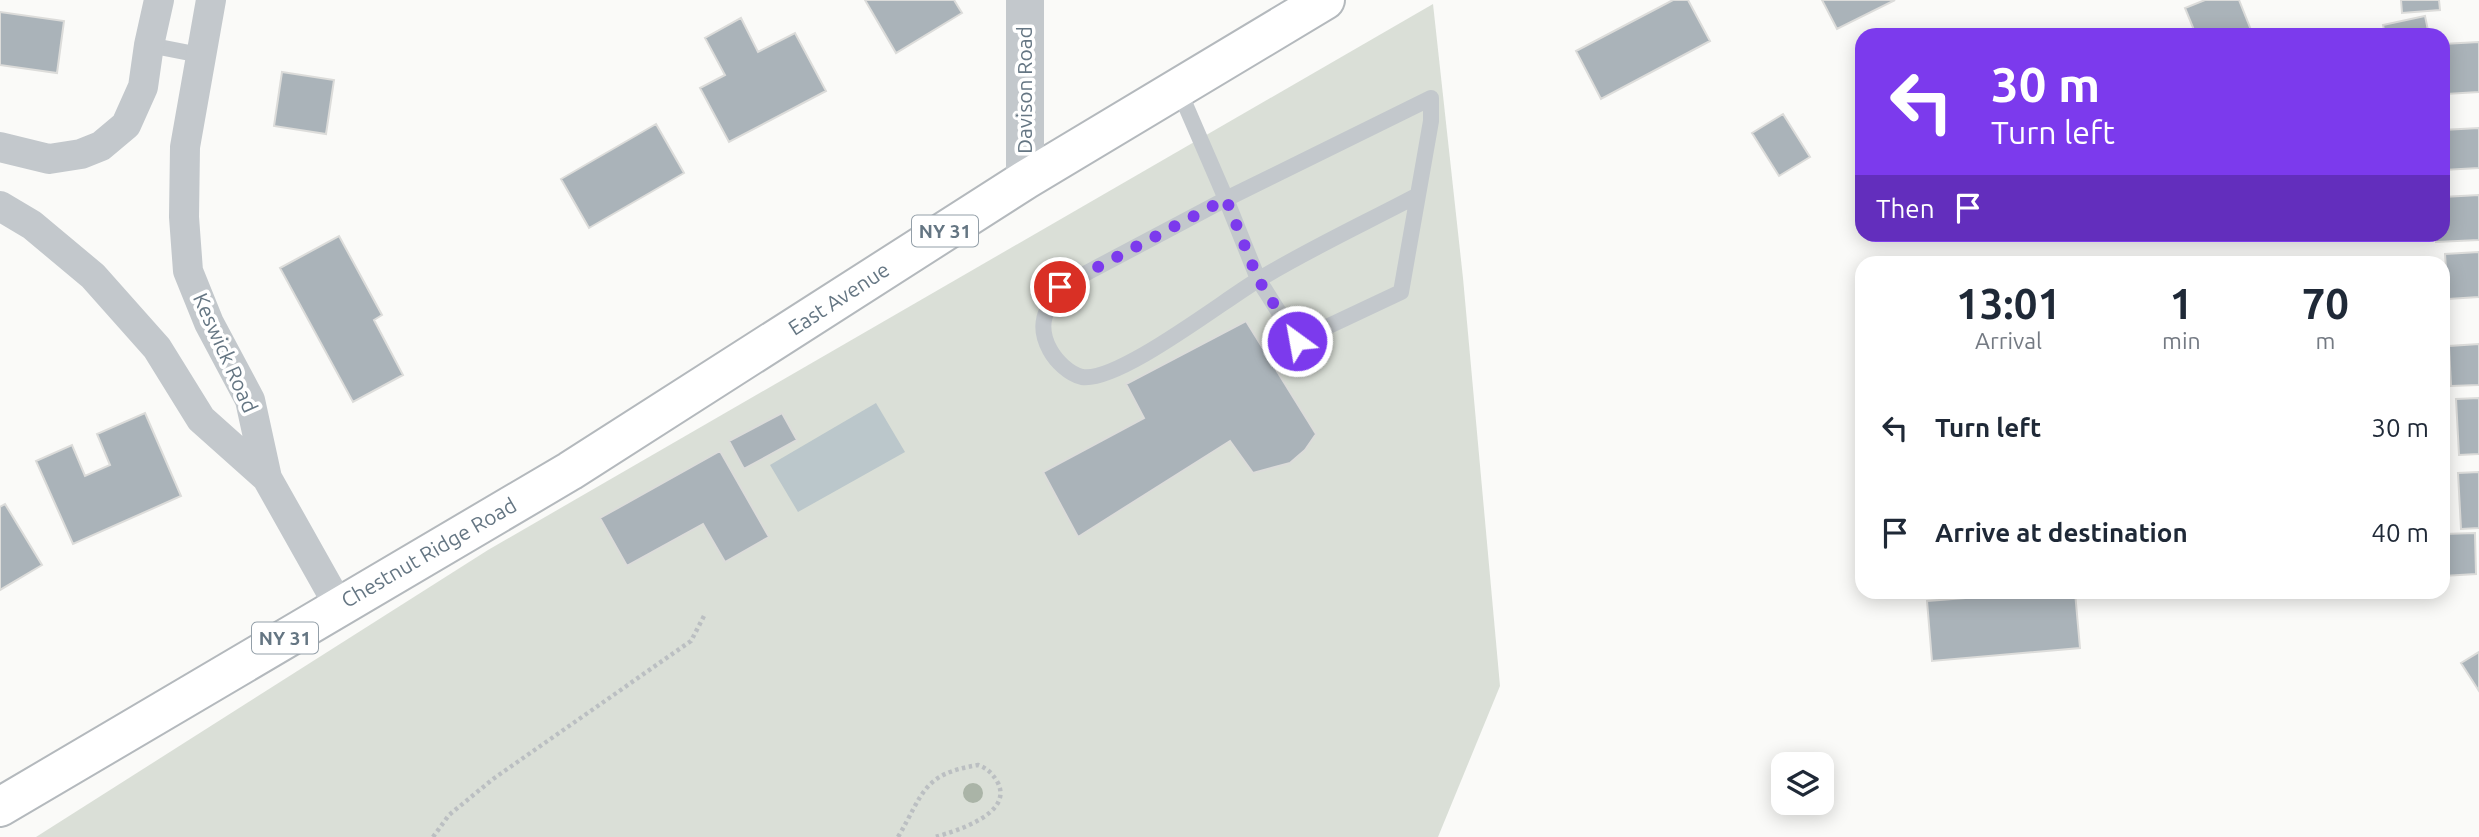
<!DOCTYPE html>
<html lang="en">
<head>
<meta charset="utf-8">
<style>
  body { margin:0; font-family:Ubuntu,sans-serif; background:#f6f6f7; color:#1f2937; height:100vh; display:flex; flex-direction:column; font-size:26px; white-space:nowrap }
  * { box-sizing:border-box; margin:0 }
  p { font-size:23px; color:#747a83 }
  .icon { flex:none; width:38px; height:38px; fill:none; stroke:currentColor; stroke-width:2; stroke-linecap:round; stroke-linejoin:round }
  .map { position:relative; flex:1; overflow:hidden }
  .panel { position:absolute; left:1855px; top:256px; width:595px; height:343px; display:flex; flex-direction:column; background:#fff; border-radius:21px; box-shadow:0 4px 18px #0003 }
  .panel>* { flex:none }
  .top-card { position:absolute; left:1855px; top:28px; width:595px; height:214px; border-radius:21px; box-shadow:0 4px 18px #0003; background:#7c3aed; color:#fff; overflow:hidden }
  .fabs { position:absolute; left:1771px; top:752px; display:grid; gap:14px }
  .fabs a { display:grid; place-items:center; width:63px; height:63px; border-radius:14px; background:#fff; box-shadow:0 4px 18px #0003; font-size:35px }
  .pin { position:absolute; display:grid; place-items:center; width:60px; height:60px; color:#fff; margin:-30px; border:4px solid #fff; border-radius:50%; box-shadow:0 2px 7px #0007 }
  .me { position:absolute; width:77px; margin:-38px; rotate:328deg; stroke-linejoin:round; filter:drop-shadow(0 0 5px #0008) }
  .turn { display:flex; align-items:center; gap:24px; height:147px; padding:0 21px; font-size:32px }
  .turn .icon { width:91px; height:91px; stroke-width:2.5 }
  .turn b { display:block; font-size:49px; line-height:60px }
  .then { display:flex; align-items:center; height:66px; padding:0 21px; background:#0003; gap:14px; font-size:26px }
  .eta { display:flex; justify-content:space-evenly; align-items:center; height:119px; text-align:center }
  .eta b { font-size:42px; font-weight:700; line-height:49px }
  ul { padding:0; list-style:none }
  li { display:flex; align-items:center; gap:21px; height:105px; padding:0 21px }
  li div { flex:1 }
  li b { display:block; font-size:26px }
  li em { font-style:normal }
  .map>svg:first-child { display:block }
  .green { fill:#dadfd7 }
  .water { fill:#bbc7cb }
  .building { fill:#aab3b9; stroke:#dcdcda; stroke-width:2 }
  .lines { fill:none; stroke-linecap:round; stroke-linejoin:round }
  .trunk-casing { stroke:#b4b9bd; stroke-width:42 }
  .path { stroke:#bbbfc2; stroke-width:4.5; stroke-dasharray:3.5 3.5; stroke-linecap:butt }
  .service { stroke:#c3c8cc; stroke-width:16 }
  .minor { stroke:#c3c8cc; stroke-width:30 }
  .tertiary { stroke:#c3c8cc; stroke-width:38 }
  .trunk { stroke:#fff; stroke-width:38 }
  .tree { fill:#aab4a7 }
  .route { stroke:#7c3aed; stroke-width:12; stroke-dasharray:0 21.6 }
  .labels { text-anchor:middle; stroke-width:7; stroke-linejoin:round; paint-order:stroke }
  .shield { fill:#fff; stroke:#939fa8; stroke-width:2 }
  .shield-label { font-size:19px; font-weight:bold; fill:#657683 }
  .street-label { font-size:21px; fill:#657683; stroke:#fff }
</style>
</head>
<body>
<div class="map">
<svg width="2479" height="837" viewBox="0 0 2479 837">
  <rect width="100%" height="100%" fill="#fafaf8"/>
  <path class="green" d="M1433,4L1463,278L1500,686L1438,837H36L488,550Z"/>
  <path class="water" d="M876,403L905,452L798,512L770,465Z"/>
  <path class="building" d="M865,0H954L962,13L896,53Z
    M1673,0H1688L1710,41L1601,99L1576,51Z
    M1822,0H1895L1837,29Z
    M2205,0H2239L2253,35H2196L2185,8Z
    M2401,0H2439L2440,10L2402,13Z
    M0,12L64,21L57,73L0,65Z
    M2425,16L2429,35H2385L2383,25Z
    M741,18L758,52L795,33L826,91L729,142L700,88L725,75L705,38Z
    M2479,42V92L2446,94L2443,44Z
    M282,72L334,80L326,134L274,126Z
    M1783,114L1810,157L1779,176L1752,133Z
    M656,124L684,173L589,228L561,179Z
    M2479,128V168L2443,170V130Z
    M2479,195V240L2436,242V234H2443V197Z
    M339,236L382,315L374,320L403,375L353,402L280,268Z
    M2479,252V297L2448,299L2445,254Z
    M1246,321L1316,434L1305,450L1290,463L1253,473L1230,441L1078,537L1043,472L1144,418L1126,384Z
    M2479,344V385L2451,386L2449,346Z
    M2479,398V454L2459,455L2456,399Z
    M145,413L181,496L73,544L36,461L72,445L85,476L110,465L97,434Z
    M782,413L797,440L744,469L729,441Z
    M720,451L769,537L725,562L703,524L627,566L600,518Z
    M2479,472V528L2461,529L2458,473Z
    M5,504L42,565L0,590V507Z
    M2475,533L2476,574L2443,576V534Z
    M2043,592H2075L2080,648L1932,661L1927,601Z
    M2388,592H2418V594L2388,596Z
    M2479,652V691L2461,663Z"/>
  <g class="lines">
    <defs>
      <path id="trunk" d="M0,807L570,471L1025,180L1325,0"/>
    </defs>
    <use href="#trunk" class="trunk-casing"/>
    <path class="path" d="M433,837L449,815L493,779L691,641L705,614
      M898,837C924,793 922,774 978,765C987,768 993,774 998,783C1013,814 956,831 935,837"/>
    <path class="service" d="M149,45L200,55
      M1178,88L1226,199L1258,279L1297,341L1401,292L1431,121V98L1226,199L1060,287C1046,309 1036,325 1050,350C1056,361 1069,374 1082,377C1118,383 1224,300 1258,280C1309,249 1365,223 1418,195"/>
    <path class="minor" d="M211,0L185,147L184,217L188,271L209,323L250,400L267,478L339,606
      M0,147L49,159L81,154L101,146L126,125L143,87L149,45L159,0
      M0,206L32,225L93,276L157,348L201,419L267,478"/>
    <path class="tertiary" d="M1025,180V0"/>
    <use href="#trunk" class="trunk"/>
  </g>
  <circle class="tree" cx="973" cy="793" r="10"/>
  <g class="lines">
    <path class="route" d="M1060,287L1226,199L1258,279L1297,341"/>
  </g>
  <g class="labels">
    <g class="shield">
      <rect x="912" y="215.5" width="66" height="31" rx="5"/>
      <rect x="252" y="622.5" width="66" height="31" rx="5"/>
    </g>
    <g class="shield-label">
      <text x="945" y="238">NY 31</text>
      <text x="285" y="645">NY 31</text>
    </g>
    <g class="street-label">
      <text transform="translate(1025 90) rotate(-90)" y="7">Davison Road</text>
      <text transform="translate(839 299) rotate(-33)" y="7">East Avenue</text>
      <text transform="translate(225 353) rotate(66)" y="7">Keswick Road</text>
      <text transform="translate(429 553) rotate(-30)" y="7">Chestnut Ridge Road</text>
    </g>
  </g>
</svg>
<div class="fabs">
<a><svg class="icon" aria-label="layers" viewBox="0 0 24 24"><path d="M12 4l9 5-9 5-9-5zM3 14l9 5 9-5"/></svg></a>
</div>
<div class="pin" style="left:1060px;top:287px;background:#d93025"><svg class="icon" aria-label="arrive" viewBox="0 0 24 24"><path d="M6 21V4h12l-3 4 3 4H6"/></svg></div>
<svg class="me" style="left:1297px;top:341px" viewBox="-20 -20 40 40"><circle r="17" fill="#7c3aed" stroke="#fff" stroke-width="3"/><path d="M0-11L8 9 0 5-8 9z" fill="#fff"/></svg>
<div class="top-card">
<div class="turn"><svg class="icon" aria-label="left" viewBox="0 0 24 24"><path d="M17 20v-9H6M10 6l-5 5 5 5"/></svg><div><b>30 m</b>Turn left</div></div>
<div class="then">Then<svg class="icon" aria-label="arrive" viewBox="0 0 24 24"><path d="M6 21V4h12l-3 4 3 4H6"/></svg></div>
</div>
<section class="panel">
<div class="eta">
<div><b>13:01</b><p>Arrival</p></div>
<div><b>1</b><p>min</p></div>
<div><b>70</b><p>m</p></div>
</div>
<ul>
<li><svg class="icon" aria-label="left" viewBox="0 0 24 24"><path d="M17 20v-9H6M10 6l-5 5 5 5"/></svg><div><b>Turn left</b></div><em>30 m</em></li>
<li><svg class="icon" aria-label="arrive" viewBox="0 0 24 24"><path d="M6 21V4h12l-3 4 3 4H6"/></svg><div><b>Arrive at destination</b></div><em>40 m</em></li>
</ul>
</section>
</div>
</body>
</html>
